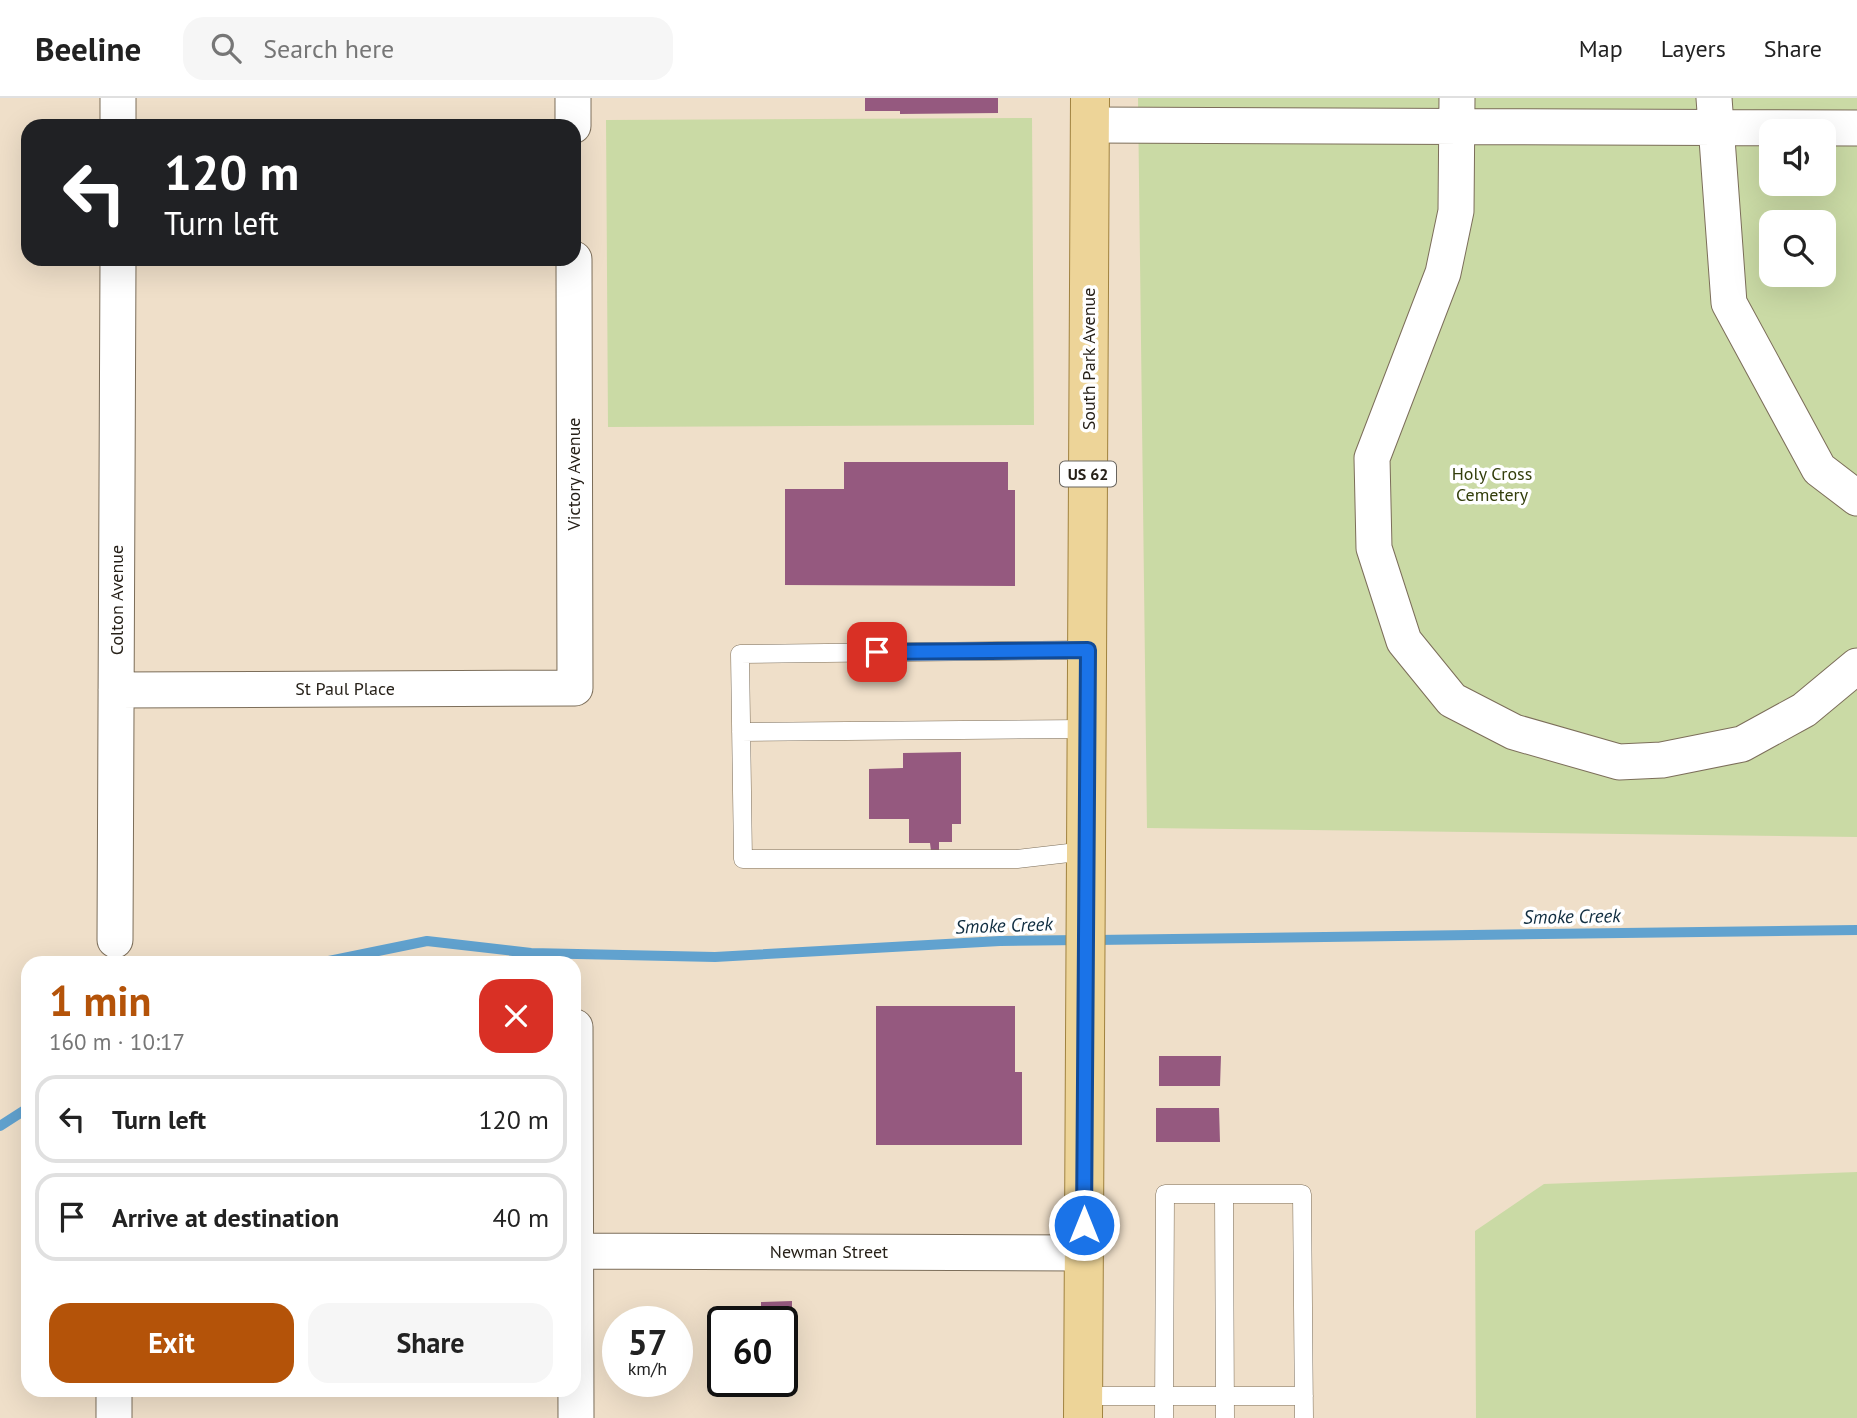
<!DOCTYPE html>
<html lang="en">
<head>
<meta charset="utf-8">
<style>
  body { margin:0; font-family:"PT Sans",sans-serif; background:#f6f6f6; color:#222; height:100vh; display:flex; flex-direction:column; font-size:26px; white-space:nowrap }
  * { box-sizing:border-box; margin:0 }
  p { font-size:23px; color:#767676 }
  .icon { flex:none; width:38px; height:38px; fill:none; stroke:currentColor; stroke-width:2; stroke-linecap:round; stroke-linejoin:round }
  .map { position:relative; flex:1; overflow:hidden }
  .details { position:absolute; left:21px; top:858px; width:560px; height:441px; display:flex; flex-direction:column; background:#fff; border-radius:21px; box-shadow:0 7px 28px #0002 }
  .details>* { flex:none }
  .hud { position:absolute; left:21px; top:21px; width:560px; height:147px; border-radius:21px; box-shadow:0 7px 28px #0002; background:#202124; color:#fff; overflow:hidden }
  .tools { position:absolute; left:1759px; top:21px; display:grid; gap:14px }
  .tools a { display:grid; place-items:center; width:77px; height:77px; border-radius:14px; background:#fff; box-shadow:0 7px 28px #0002; font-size:35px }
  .speed { position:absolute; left:602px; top:1208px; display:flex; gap:14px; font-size:35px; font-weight:700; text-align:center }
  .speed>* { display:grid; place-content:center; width:91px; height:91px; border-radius:50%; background:#fff; box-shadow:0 7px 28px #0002; line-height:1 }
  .speed small { font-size:18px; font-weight:400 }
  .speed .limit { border:4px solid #111; border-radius:10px; background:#fff; color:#111 }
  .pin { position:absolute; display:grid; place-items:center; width:60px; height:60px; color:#fff; margin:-30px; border-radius:14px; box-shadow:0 4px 10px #0006 }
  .me { position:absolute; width:77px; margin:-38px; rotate:0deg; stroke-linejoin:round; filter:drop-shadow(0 0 5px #0008) }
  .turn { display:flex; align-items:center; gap:24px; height:147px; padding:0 28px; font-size:32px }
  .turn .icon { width:91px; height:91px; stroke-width:2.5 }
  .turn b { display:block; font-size:49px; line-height:60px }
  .round { display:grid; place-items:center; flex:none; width:74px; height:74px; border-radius:21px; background:#f6f6f6 }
  .overview { display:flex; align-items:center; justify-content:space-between; height:119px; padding:0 28px }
  h1 { font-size:42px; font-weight:800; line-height:52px; color:#b45309 }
  .cta { display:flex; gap:14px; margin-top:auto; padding:14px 28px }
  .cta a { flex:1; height:80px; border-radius:21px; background:#b45309; color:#fff; font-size:28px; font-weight:800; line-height:80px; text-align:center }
  .cta a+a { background:#f6f6f6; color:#222 }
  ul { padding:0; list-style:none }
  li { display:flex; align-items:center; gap:21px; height:88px; margin:0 14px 10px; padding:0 14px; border:4px solid #e0e0e0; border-radius:21px }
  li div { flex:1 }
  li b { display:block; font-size:26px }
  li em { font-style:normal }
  header { display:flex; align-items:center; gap:42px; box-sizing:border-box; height:98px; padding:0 35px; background:#fff; border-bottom:2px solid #e0e0e0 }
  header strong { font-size:33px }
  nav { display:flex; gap:38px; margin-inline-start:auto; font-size:24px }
  .search { width:490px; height:63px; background:#f6f6f6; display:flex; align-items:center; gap:18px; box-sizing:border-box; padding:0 24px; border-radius:21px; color:#767676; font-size:26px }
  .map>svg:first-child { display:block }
  .green { fill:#cadaa5; fill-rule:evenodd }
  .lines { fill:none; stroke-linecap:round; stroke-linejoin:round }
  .stream { stroke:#61a2cf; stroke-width:10 }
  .building { fill:#95597f }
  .service-casing { stroke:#7c6e5a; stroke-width:19 }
  .minor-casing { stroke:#7c6e5a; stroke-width:37 }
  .primary-casing { stroke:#a0823f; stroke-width:40 }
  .service { stroke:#fff; stroke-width:18 }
  .minor { stroke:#fff; stroke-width:35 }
  .primary { stroke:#edd498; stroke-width:38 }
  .route-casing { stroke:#114b97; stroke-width:18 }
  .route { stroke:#1a73e8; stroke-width:12 }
  .labels { text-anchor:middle; stroke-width:7; stroke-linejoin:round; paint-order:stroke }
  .shield { fill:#fff; stroke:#68645e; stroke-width:2 }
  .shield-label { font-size:16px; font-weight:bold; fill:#272119 }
  .street-label { font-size:18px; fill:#272119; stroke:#fff }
  .park-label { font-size:18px; fill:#333e0b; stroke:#fff }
  .water-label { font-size:19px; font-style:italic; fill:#112e41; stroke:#fff }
</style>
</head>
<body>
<header>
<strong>Beeline</strong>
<div class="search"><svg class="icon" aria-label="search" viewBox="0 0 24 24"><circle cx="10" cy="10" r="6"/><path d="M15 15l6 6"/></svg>Search here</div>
<nav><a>Map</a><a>Layers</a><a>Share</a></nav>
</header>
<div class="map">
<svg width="1857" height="1320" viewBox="0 0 1857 1320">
  <rect width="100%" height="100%" fill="#efdfc9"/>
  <path class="green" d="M1138,0H1857V739L1147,730ZM1771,33H1824V86H1771ZM1771,124H1824V177H1771Z
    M1032,20L1034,327L608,329L606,22Z
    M1857,1074V1320H1476L1475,1133L1544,1086Z"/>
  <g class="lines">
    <path class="stream" d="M1095,842L1857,832
      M324,864L427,843L531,855L715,859L1000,843L1080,842
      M0,1028L28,1010"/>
  </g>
  <path class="building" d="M865,0H998V15L900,16V13H865Z
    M844,364H1008V392H1015V488L785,487V391H844Z
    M961,654V726H952V744H939V753H931L930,745H909V721H869V671L903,670V655Z
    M876,908H1015V974H1022V1047H876Z
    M1159,958H1221L1220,988H1159Z
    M1156,1010H1219L1220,1044H1156Z
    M792,1203V1257H782V1223H761V1204Z"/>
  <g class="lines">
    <defs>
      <path id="service" d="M741,634L1087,631
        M1086,753L1017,761H743L740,556L1088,552
        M1224,1096L1225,1320
        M1083,1298H1304
        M1164,1320L1165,1096H1302L1304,1320"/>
      <path id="minor" d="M118,0V28
        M1457,0L1456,113L1443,175L1372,360L1374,450L1404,543L1452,602L1514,634L1619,664L1662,662L1742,646L1804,612L1857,568
        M1714,0L1729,205L1819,371L1857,400
        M1090,27L1857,30
        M573,28V0
        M116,592L575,590L574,161
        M115,842L118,161
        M575,929L576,1320
        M574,1153L1084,1155
        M114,1320V1292"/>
      <path id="primary" d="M1083,1320L1090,0"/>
    </defs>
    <use href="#service" class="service-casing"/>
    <use href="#minor" class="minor-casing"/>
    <use href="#primary" class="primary-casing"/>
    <use href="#service" class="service"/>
    <use href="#minor" class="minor"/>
    <use href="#primary" class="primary"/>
  </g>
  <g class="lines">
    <defs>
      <path id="route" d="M877,554L1088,552L1084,1127"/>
    </defs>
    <use href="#route" class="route-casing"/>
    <use href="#route" class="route"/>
  </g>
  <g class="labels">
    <rect class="shield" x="1060" y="363.5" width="56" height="25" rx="5"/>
    <g class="shield-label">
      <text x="1088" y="382">US 62</text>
    </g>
    <g class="street-label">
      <text transform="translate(1089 261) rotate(-90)" y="6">South Park Avenue</text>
      <text transform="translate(574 376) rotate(-90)" y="6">Victory Avenue</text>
      <text transform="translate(117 502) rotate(-90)" y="6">Colton Avenue</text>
      <text x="345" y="597">St Paul Place</text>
      <text x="829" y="1160">Newman Street</text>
    </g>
    <g class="park-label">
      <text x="1492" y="382">Holy Cross<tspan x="1492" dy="21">Cemetery</tspan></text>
    </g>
    <g class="water-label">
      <text transform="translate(1572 818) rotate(-1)" y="7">Smoke Creek</text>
      <text transform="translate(1004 827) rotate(-2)" y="7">Smoke Creek</text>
    </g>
  </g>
</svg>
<div class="tools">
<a><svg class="icon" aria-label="sound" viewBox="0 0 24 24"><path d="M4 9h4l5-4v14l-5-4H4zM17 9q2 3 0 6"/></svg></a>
<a><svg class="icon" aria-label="search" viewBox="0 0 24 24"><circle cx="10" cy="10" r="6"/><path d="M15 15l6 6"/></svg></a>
</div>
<div class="speed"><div>57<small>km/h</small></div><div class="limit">60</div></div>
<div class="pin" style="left:877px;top:554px;background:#d93025"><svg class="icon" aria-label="arrive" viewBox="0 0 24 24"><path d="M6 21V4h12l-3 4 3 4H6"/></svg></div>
<svg class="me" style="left:1084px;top:1127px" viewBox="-20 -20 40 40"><circle r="17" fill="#1a73e8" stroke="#fff" stroke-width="3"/><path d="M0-11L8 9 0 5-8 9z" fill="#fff"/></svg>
<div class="hud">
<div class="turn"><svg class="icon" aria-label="left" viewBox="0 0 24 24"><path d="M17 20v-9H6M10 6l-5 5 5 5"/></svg><div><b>120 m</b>Turn left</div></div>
</div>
<section class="details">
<div class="overview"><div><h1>1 min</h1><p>160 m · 10:17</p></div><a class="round" style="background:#d93025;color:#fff"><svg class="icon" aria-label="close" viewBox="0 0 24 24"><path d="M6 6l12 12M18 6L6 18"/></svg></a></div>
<ul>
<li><svg class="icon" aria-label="left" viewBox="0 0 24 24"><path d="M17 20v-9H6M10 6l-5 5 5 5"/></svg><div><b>Turn left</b></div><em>120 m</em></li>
<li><svg class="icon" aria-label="arrive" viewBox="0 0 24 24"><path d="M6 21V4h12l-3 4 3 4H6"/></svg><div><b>Arrive at destination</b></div><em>40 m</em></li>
</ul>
<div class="cta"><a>Exit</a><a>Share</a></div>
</section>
</div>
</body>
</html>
